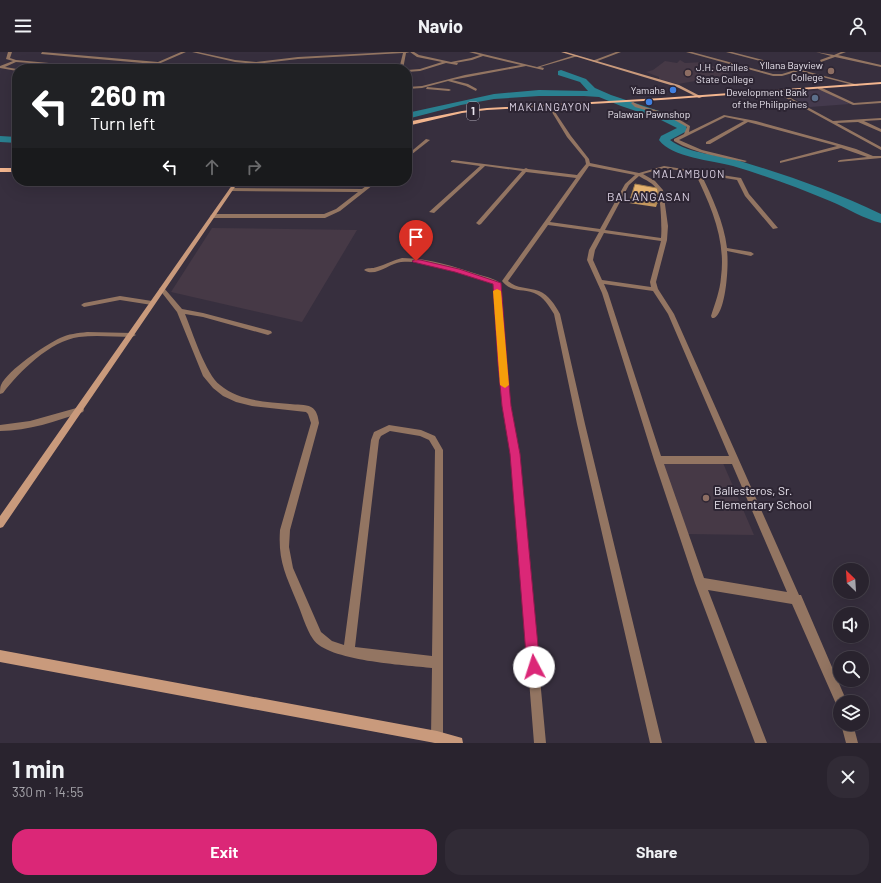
<!DOCTYPE html>
<html lang="en">
<head>
<meta charset="utf-8">
<style>
  body { margin:0; font-family:Barlow,sans-serif; background:#312b36; color:#f1f3f6; height:100vh; display:flex; flex-direction:column; font-size:15px; white-space:nowrap }
  * { box-sizing:border-box; margin:0 }
  p { font-size:13px; color:#a5a4aa }
  .icon { flex:none; width:22px; height:22px; fill:none; stroke:currentColor; stroke-width:2; stroke-linecap:round; stroke-linejoin:round }
  .map { position:relative; height:691px; overflow:hidden }
  .details { display:flex; flex-direction:column; background:#29232e; flex:1 }
  .details>* { flex:none }
  .hud { position:absolute; left:12px; top:12px; width:400px; height:122px; border-radius:16px; box-shadow:0 4px 16px #0002,0 0 0 1px #45404a; background:#202124; color:#fff; overflow:hidden }
  .needle { width:26px; rotate:335deg }
  .fabs { position:absolute; left:833px; top:511px; display:grid; gap:8px }
  .fabs a { display:grid; place-items:center; width:36px; height:36px; border-radius:50%; background:#29232e; box-shadow:0 4px 16px #0002,0 0 0 1px #45404a; font-size:20px }
  .pin { position:absolute; display:grid; place-items:center; width:34px; height:34px; color:#fff; margin:-41px -17px; border-radius:50% 50% 50% 0; rotate:-45deg; box-shadow:0 0 4px #0007 }
  .pin .icon { rotate:45deg }
  .me { position:absolute; width:44px; margin:-22px; rotate:355deg; stroke-linejoin:round; filter:drop-shadow(0 0 3px #0008) }
  .turn { display:flex; align-items:center; gap:14px; height:84px; padding:0 12px; font-size:18px }
  .turn .icon { width:52px; height:52px; stroke-width:2.5 }
  .turn b { display:block; font-size:28px; line-height:34px }
  .lanes { display:flex; align-items:center; height:38px; padding:0 12px; background:#0003; justify-content:center; gap:20px; direction:ltr }
  .lanes .off { opacity:.35 }
  .round { display:grid; place-items:center; flex:none; width:42px; height:42px; border-radius:16px; background:#312b36 }
  .headline { display:flex; align-items:center; justify-content:space-between; height:68px; padding:0 12px }
  h1 { font-size:24px; font-weight:700; line-height:30px }
  .primary-button { display:flex; gap:8px; margin-top:auto; padding:8px 12px }
  .primary-button a { flex:1; height:46px; border-radius:16px; background:#db2777; color:#fff; font-size:16px; font-weight:700; line-height:46px; text-align:center }
  .primary-button a+a { background:#312b36; color:#f1f3f6 }
  header { display:flex; justify-content:space-between; align-items:center; height:52px; padding:0 12px; background:#29232e; font-size:18px; font-weight:700 }
  .map>svg:first-child { display:block }
  .built { fill:#443a4d }
  .education { fill:#463946 }
  .lines { fill:none; stroke-linecap:round; stroke-linejoin:round }
  .river { fill:#2a8090; fill-rule:evenodd }
  .street { fill:#937562; fill-rule:evenodd }
  .secondary { fill:#c99a7c; fill-rule:evenodd }
  .primary { fill:#f3b68f; fill-rule:evenodd }
  .wall { fill:#c4985f }
  .building { fill:#e4b16e; stroke:#a07c4d }
  .route { fill:#db2777; stroke:#8e194d }
  .slow { fill:#f59e0b }
  .education-dot { fill:#8d6e63; stroke:#2d2533; stroke-width:1.5 }
  .shop-dot { fill:#3f7fe0; stroke:#2d2533; stroke-width:1.5 }
  .service-dot { fill:#5c6f8a; stroke:#2d2533; stroke-width:1.5 }
  .labels { text-anchor:middle; stroke-width:4; stroke-linejoin:round; paint-order:stroke }
  .far-poi-label { font-size:10px; fill:#eae5ef; stroke:#2d2533; text-anchor:end }
  .far-neighbourhood-label { font-size:11px; letter-spacing:1px; fill:#dad0e2; stroke:#2d2533 }
  .shield { fill:#2d2533; stroke:#b1abb7; stroke-width:1 }
  .shield-label { font-size:11px; font-weight:bold; fill:#eae5ef }
  .far-quarter-label { font-size:12px; letter-spacing:1px; fill:#dad0e2; stroke:#2d2533 }
  .poi-label { font-size:12px; fill:#eae5ef; stroke:#2d2533; text-anchor:start }
</style>
</head>
<body>
<header><svg class="icon" aria-label="menu" viewBox="0 0 24 24"><path d="M4 6h16M4 12h16M4 18h16"/></svg>Navio<svg class="icon" aria-label="person" viewBox="0 0 24 24"><circle cx="12" cy="8" r="4"/><path d="M4 21q1-7 8-7t8 7"/></svg></header>
<div class="map">
<svg width="881" height="691" viewBox="0 0 881 691">
  <rect width="100%" height="100%" fill="#372f3e"/>
  <path class="built" d="M822,38L850,52L810,55L784,41Z"/>
  <path class="education" d="M680,8L685,11L704,10L729,22L721,23L724,24L678,32L659,27V25L646,20L653,18L665,9L677,11Z
    M212,176L357,178L302,270L171,240Z
    M661,410L723,411L754,483L688,482Z"/>
  <g class="lines">
    <path class="river" d="M561,18L586,27L595,36L611,43L665,61L686,73L687,79L670,88C691,103 720,102 743,110C790,124 837,141 881,162V171C864,167 847,156 830,149C799,136 766,124 733,114C712,108 672,106 659,88L661,84L677,76L657,66L621,54L599,45L584,44H539L494,47L461,53L407,67V61L494,42L539,38L588,39L580,30L558,23V19Z
      M0,84L17,85V91L0,90Z"/>
    <path class="street" d="M8,0H12L10,6L16,8L115,17L16,10L5,15L17,17V19L0,16V14L13,9L6,7Z
      M42,0L158,10L181,0H186L147,17H142L154,12L41,2Z
      M192,0H198L235,8L256,10L298,5L392,0H414L419,3L451,10L471,6L480,3L469,0H475L537,15L575,3L578,4L540,15L544,16L543,18L526,14L452,28L468,32L477,37L476,39L466,34L448,29L422,36L407,37V35L422,34L465,23L521,13L483,4L472,8L455,11H458L457,13L446,11L420,19L407,20V18L420,17L442,10L417,5L410,0L406,1L403,17H399L403,1L298,7L256,12L235,10Z
      M616,0H621L595,10L592,9Z
      M686,0H692L773,22H782L795,18L726,0H732L859,33L857,34L799,19L782,24H773Z
      M816,0L834,3L841,0H846L838,3L881,13V15L835,5L821,10L820,8L831,4Z
      M427,35L449,37L451,38L449,39L426,37Z
      M818,35H820L854,51L881,49V51L853,53L818,37Z
      M776,38L833,69L881,66V68L864,69L881,77V80L858,70L837,71L881,95V98L775,40Z
      M633,50C641,55 650,56 659,59C671,63 681,68 690,74L689,80L724,63L756,69L832,90L856,97L873,104H881V106L838,110V109L840,108L867,105L841,96L780,111V109L837,94L748,70L710,92H706V90L744,69L725,65L679,88L702,98L747,109L745,110C721,105 696,102 674,89V87L684,82L687,75L669,65L635,55L631,51Z
      M549,51L571,84L589,107L590,111L639,121L664,114L741,126L749,142L778,176L773,177L745,144L737,128L701,122C712,145 724,170 727,196L751,200L754,202L751,204L727,199C729,212 726,261 714,266H712L711,264C715,251 720,239 721,225C726,188 711,154 695,121L664,116L643,122L655,129L663,138L668,174L667,188L656,230L658,237L674,262L799,543H801L847,650H840V656L837,654L792,552L708,538L767,691H755L695,531L654,408L602,241L587,208L589,198L599,180L548,173L508,229C517,237 528,235 539,239C549,243 555,253 560,262L585,372L662,691H650L577,372L554,262C549,254 544,245 534,241C521,236 512,241 502,229L576,126L526,120L481,172L479,173L476,171L477,170L522,119L485,114L434,161L429,160L480,114L451,110V109L453,108L524,117L526,116L528,117L577,123L586,112L585,107L567,85L547,52ZM589,114L635,123L625,132L600,177L550,170ZM639,124C645,128 654,131 657,138C661,145 662,177 661,186L605,178L629,133ZM604,181L661,189L650,230L651,235L602,228L593,208L595,198ZM604,232L653,239L668,262L729,404H661L608,241ZM664,412H732L787,540L704,526Z
      M426,87L430,88L407,106V103Z
      M373,129H378L340,159L325,166H213L210,164L213,162H324L336,157L358,140L229,139V137L231,136L362,137Z
      M402,206C429,206 455,215 480,223C487,225 495,227 500,231L506,311L511,354L519,402L546,691H534L511,402L503,354L498,311L494,232C467,223 430,207 401,210C390,211 375,226 364,218C368,215 372,217 377,215C385,213 393,208 402,206Z
      M162,235L164,236L182,257L203,261L271,279L272,281L268,283L203,265L185,262C192,279 206,323 220,333C239,349 266,350 290,352C296,353 306,352 311,355C317,358 318,365 319,371L290,478L289,495L293,516L321,580L332,589L344,593L371,388L374,380L389,373L421,378L435,384L443,398V685L442,690L438,691L432,690L431,685L432,616C405,613 327,609 313,587C306,577 301,559 296,548C285,521 278,508 280,478L311,371L308,362L306,360L252,354L236,350L223,344L213,336L203,324L177,260L159,237ZM390,379L420,384L429,388L435,398L432,604L355,595L379,388L381,384Z
      M120,244L152,249L155,251L152,253L120,248L84,255L81,253L84,251Z
      M87,280L132,281L136,283L132,285C115,285 97,283 79,285C50,289 20,319 3,341L0,342C0,339 0,335 1,333C8,318 45,293 60,286C68,282 78,281 87,280Z
      M80,355L83,356L84,358L83,360C56,369 29,379 0,379V373L30,369Z
      M841,672H853L858,691H846Z"/>
    <path class="secondary" d="M561,0H566L679,33L702,45L699,46L677,35Z
      M235,129H239L3,475L0,476V464Z
      M0,598L437,679L462,686L463,691H435L0,610Z"/>
    <path class="primary" d="M881,30V32L661,48L487,58L462,61L407,74V70L462,59L487,56L661,46Z
      M0,116H17V120H0Z"/>
  </g>
  <path class="wall" d="M635,132L657,152L656,155L629,151Z"/>
  <path class="building" d="M635,132L657,136L658,139L657,152L630,148Z"/>
  <path class="route" d="M416,207L459,217L501,231L507,311L511,354L520,402L540,615L538,620L534,622L529,620L527,615L510,402L502,354L498,311L493,232L455,220L413,210L412,209Z"/>
  <path class="slow" d="M497,237L501,239L509,333L505,336L500,333L493,239Z"/>
  <g class="education-dot">
    <circle cx="831" cy="19" r="4"/>
    <circle cx="688" cy="21" r="4"/>
    <circle cx="706" cy="446" r="4"/>
  </g>
  <g class="shop-dot">
    <circle cx="673" cy="38" r="4"/>
    <circle cx="649" cy="50" r="4"/>
  </g>
  <circle class="service-dot" cx="815" cy="46" r="4"/>
  <g class="labels">
    <g class="far-poi-label">
      <text x="823" y="17">Yllana Bayview<tspan x="823" dy="12">College</tspan></text>
      <text x="696" y="19" text-anchor="start">J.H. Cerilles<tspan x="696" dy="12">State College</tspan></text>
      <text x="665" y="42">Yamaha</text>
      <text x="807" y="44">Development Bank<tspan x="807" dy="12">of the Philippines</tspan></text>
      <text x="649" y="66" text-anchor="middle">Palawan Pawnshop</text>
    </g>
    <g class="far-neighbourhood-label">
      <text x="550" y="59">MAKIANGAYON</text>
      <text x="689" y="126">MALAMBUON</text>
    </g>
    <rect class="shield" x="467" y="50" width="12" height="18" rx="3"/>
    <g class="shield-label">
      <text x="473" y="63">1</text>
    </g>
    <g class="far-quarter-label">
      <text x="649" y="149">BALANGASAN</text>
    </g>
    <g class="poi-label">
      <text x="714" y="443">Ballesteros, Sr.<tspan x="714" dy="14">Elementary School</tspan></text>
    </g>
  </g>
</svg>
<div class="fabs">
<a><svg class="needle" viewBox="-14 -14 28 28"><path d="M0-13l5 13h-10z" fill="#e53935"/><path d="M0 13l5-13h-10z" fill="#a5a4aa"/></svg></a>
<a><svg class="icon" aria-label="sound" viewBox="0 0 24 24"><path d="M4 9h4l5-4v14l-5-4H4zM17 9q2 3 0 6"/></svg></a>
<a><svg class="icon" aria-label="search" viewBox="0 0 24 24"><circle cx="10" cy="10" r="6"/><path d="M15 15l6 6"/></svg></a>
<a><svg class="icon" aria-label="layers" viewBox="0 0 24 24"><path d="M12 4l9 5-9 5-9-5zM3 14l9 5 9-5"/></svg></a>
</div>
<div class="pin" style="left:416px;top:209px;background:#d93025"><svg class="icon" aria-label="arrive" viewBox="0 0 24 24"><path d="M6 21V4h12l-3 4 3 4H6"/></svg></div>
<svg class="me" style="left:534px;top:615px" viewBox="-20 -20 40 40"><circle r="19" fill="#fff"/><path d="M0-13L10 11 0 6-10 11z" fill="#db2777"/></svg>
<div class="hud">
<div class="turn"><svg class="icon" aria-label="left" viewBox="0 0 24 24"><path d="M17 20v-9H6M10 6l-5 5 5 5"/></svg><div><b>260 m</b>Turn left</div></div>
<div class="lanes"><svg class="icon" aria-label="left" viewBox="0 0 24 24"><path d="M17 20v-9H6M10 6l-5 5 5 5"/></svg><svg class="icon off" aria-label="ahead" viewBox="0 0 24 24"><path d="M12 20V5M6 11l6-6 6 6"/></svg><svg class="icon off" aria-label="right" viewBox="0 0 24 24"><path d="M7 20v-9h11M14 6l5 5-5 5"/></svg></div>
</div>
</div>
<section class="details">
<div class="headline"><div><h1>1 min</h1><p>330 m · 14:55</p></div><a class="round"><svg class="icon" aria-label="close" viewBox="0 0 24 24"><path d="M6 6l12 12M18 6L6 18"/></svg></a></div>
<div class="primary-button"><a>Exit</a><a>Share</a></div>
</section>
</body>
</html>
